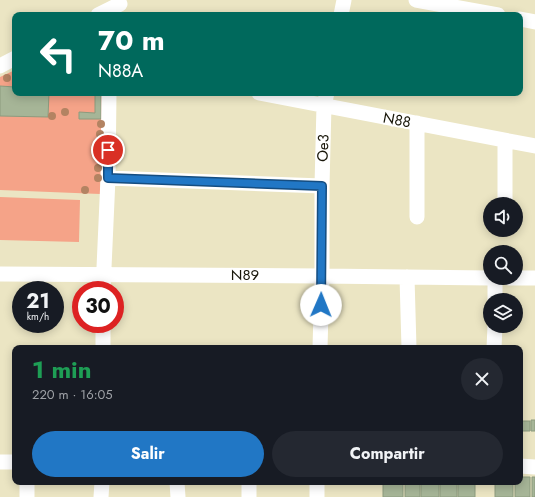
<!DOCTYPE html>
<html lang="es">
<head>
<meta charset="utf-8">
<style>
  body { margin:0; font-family:Jost,sans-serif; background:#242831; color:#f1f3f6; height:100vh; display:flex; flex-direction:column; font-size:15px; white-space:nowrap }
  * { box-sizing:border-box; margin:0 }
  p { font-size:13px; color:#9ea1a6 }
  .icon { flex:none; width:22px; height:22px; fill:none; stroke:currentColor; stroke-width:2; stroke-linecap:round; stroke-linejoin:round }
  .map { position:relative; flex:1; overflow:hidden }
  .side { position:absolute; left:12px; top:345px; width:511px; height:140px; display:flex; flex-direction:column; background:#171b24; border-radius:8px; box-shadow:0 2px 10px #0003 }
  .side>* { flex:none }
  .banner { position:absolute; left:12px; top:12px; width:511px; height:84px; border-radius:8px; box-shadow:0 2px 10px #0003; background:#00695c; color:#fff; overflow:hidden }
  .fabs { position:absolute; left:483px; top:197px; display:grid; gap:8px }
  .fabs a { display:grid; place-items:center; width:40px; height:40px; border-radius:50%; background:#171b24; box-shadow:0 2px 10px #0003; font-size:20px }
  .speed { position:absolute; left:12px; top:281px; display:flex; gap:8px; font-size:20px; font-weight:700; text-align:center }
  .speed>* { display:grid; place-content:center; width:52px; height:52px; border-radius:50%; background:#171b24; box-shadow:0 2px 10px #0003; line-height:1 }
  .speed small { font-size:10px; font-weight:400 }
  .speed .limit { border:6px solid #d22; background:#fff; color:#111 }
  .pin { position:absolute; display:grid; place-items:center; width:34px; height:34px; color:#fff; margin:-17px; border:2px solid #fff; border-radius:50%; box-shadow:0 1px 4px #0007 }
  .me { position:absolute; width:44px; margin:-22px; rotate:1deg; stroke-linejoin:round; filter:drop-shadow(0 0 3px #0008) }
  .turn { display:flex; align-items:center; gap:14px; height:84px; padding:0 20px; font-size:18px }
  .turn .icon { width:52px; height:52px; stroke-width:2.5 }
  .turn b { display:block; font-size:28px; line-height:34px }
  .round { display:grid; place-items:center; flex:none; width:42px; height:42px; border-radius:21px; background:#242831 }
  .head { display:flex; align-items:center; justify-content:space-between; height:68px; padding:0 20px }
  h1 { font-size:24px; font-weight:700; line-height:30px; color:#1e9e55 }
  .cta { display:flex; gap:8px; margin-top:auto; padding:8px 20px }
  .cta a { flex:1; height:46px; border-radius:24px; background:#2177c5; color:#fff; font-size:16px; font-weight:700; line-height:46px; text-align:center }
  .cta a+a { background:#242831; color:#f1f3f6 }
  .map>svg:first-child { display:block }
  .green { fill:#f5a388 }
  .building { fill:#a6b597; stroke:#8c9b7e }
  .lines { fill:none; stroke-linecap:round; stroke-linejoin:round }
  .minor { stroke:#fff; stroke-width:15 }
  .tree { fill:#b38362 }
  .route-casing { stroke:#154d80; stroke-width:10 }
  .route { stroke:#2177c5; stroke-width:7 }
  .labels { text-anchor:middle; stroke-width:3.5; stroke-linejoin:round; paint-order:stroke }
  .street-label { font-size:15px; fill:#181609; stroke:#fff }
</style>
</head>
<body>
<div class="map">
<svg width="535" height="497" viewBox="0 0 535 497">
  <rect width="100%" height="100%" fill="#ebe5c3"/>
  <path class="green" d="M15,70V93H104L100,194L0,190V77Z
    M0,197L80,200L79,242L0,240Z"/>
  <path class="building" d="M0,86L15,87V93H49L48,117L0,116Z
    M95,94H101V119H79V112L95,113Z
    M531,420H535V431H531Z
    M520,421H530V431H520Z
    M520,477H530V497H515V482H520Z
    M532,477H535V497H532Z
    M383,482H403V497H383Z
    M405,482H420V497H405Z
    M421,482H439V497H421Z
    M440,482H457V497H440Z
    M458,482H475V497H458Z
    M495,482H513V497H495Z"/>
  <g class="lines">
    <path class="minor" d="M416,0L498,15
      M98,15L120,4
      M341,15L344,0
      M520,19L535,22
      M0,66L15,58
      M259,93L535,146
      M505,141V204
      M108,178L322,186
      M417,217V123
      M0,274L322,276L490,278
      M407,277L409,348
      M509,278H535
      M103,290L108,178L109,93
      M495,300V278
      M103,348V324
      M320,348L322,276V186L324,105L327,93
      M494,348L495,326
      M0,462H15
      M520,466L535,467
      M27,482V497
      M177,482L178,497
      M249,482V497
      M101,497L102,482
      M317,497V482"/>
  </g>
  <g class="tree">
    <circle cx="7" cy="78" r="4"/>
    <circle cx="65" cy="112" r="4"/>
    <circle cx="52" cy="116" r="4"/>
    <circle cx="101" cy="124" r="4"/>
    <circle cx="100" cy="134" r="4"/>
    <circle cx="99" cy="143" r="4"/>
    <circle cx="100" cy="152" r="4"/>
    <circle cx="98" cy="168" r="4"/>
    <circle cx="98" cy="178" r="4"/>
    <circle cx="85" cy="190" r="4"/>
  </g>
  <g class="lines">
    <defs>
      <path id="route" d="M108,150V178L322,186L321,305"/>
    </defs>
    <use href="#route" class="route-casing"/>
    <use href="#route" class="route"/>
  </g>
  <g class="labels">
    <g class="street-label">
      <text transform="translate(397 120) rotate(11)" y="5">N88</text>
      <text transform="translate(323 148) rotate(-88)" y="5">Oe3</text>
      <text x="245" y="280">N89</text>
    </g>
  </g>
</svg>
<div class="fabs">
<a><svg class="icon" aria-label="sound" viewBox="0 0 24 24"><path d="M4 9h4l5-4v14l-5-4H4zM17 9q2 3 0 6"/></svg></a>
<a><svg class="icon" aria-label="search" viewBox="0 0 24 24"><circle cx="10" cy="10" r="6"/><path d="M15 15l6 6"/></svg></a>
<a><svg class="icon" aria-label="layers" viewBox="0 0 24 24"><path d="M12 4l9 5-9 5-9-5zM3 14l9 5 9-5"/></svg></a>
</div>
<div class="speed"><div>21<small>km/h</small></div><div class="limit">30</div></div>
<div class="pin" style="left:108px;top:150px;background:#d93025"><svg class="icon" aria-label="arrive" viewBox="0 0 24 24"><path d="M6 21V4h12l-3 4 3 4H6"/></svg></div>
<svg class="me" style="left:321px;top:305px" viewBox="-20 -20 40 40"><circle r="19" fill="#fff"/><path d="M0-13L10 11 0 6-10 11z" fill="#2177c5"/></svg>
<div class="banner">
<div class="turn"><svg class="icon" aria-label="left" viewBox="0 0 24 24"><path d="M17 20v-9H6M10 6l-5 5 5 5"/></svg><div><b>70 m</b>N88A</div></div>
</div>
<section class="side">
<div class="head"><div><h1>1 min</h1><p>220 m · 16:05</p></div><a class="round"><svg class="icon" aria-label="close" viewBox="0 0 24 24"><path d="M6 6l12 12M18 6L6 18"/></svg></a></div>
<div class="cta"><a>Salir</a><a>Compartir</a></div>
</section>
</div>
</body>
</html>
